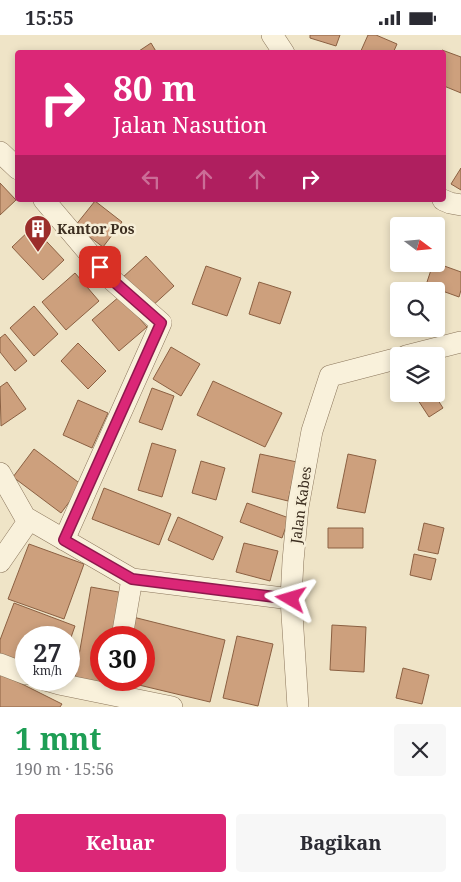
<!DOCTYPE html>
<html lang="id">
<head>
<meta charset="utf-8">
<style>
  body { margin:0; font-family:"Noto Serif",serif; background:#f7f7f7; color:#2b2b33; height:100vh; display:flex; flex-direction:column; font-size:19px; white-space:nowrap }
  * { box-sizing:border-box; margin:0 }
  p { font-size:16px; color:#7c7c81 }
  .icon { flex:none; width:28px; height:28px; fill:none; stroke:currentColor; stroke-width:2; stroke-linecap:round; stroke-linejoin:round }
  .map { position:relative; height:672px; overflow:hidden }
  .sheet { display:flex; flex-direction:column; background:#fff; flex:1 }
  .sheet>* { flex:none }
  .banner { position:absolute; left:15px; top:15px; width:431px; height:152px; border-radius:5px; box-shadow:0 2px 8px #0003; background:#db2777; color:#fff; overflow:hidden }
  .needle { width:32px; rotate:106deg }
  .tools { position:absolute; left:390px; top:182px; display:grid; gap:10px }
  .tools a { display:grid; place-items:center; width:55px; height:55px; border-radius:5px; background:#fff; box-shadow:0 2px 8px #0003; font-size:25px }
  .speed { position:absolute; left:15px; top:591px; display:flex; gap:10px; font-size:25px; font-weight:700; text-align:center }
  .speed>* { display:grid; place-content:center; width:65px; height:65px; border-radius:50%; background:#fff; box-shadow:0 2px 8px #0003; line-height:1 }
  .speed small { font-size:12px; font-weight:400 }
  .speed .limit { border:8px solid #d22; background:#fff; color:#111 }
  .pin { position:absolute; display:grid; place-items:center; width:42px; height:42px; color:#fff; margin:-21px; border-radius:10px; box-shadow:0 2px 8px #0006 }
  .me { position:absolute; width:55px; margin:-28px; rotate:277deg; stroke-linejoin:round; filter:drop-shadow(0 0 4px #0008) }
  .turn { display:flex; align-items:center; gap:18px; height:105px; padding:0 15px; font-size:22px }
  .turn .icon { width:65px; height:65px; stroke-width:2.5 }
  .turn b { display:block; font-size:35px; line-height:42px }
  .lanes { display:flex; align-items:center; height:48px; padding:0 15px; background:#0003; justify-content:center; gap:25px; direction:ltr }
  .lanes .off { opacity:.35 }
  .round { display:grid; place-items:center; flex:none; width:52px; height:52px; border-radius:5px; background:#f7f7f7 }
  .headline { display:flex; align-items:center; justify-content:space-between; height:85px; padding:0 15px }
  h1 { font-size:30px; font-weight:700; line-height:38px; color:#1e9e55 }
  .action { display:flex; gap:10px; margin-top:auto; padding:10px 15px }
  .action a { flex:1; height:58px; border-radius:5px; background:#db2777; color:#fff; font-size:20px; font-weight:700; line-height:58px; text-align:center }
  .action a+a { background:#f7f7f7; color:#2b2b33 }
  .status { display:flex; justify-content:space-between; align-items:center; height:35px; padding:0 25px; background:#fff; direction:ltr }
  .status svg { height:14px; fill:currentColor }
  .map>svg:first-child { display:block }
  .building { fill:#cda07d; stroke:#8b6042 }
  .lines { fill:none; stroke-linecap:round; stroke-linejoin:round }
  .street-casing { stroke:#8b765c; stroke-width:22 }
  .street { stroke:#f9f1db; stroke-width:21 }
  .route-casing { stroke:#8e194d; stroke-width:12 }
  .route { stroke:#db2777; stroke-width:9 }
  .labels { text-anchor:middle; stroke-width:5; stroke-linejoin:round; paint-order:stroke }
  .poi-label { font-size:14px; font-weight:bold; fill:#3c2e20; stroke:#f6eed7; text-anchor:start }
  .street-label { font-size:14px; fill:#3c2e20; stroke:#f6eed7 }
</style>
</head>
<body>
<div class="status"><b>15:55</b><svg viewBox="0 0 49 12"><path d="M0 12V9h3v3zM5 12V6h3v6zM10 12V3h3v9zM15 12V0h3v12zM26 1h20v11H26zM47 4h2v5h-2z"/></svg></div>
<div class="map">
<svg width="461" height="672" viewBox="0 0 461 672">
  <rect width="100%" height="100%" fill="#efe4c7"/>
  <path class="building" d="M310,0H340L336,11L310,3Z
    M368,0H376L397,9L393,18H360Z
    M151,8L157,18H136Z
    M442,15L461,22V58L444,51V18H441Z
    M461,133V155L451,149Z
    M0,148L16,165L0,180Z
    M95,166L122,187L103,212L75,191Z
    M33,192L64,225L43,245L12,212Z
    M146,221L174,251L150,273L122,243Z
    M436,228L461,237V255L459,262L426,250L433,229Z
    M206,231L241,243L227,281L192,269Z
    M75,238L99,266L66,295L42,267Z
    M259,247L291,257L280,289L249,279Z
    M120,261L147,292L119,316L92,285Z
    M34,271L58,299L34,321L10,293Z
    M5,299L27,326L15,336L0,317V303Z
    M78,308L106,336L88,354L61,326Z
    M171,312L200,329L181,361L153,344Z
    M213,346L282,378L265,412L197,380Z
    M7,347L26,374L1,391L0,352Z
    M152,353L174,361L162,395L139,387Z
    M414,359H434L443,373L429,382Z
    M78,365L108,378L92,413L63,400Z
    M152,408L176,415L162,462L138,455Z
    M34,414L82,450L61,478L13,442Z
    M260,419L297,427L288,466L252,457Z
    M348,419L376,425L365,478L337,473Z
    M201,426L225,433L216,465L192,458Z
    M104,453L171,479L159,510L92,484Z
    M247,468L289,483L282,503L240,487Z
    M178,482L223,502L213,525L168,505Z
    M424,488L444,493L438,519L418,515Z
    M328,493H363V513H328Z
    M244,508L278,516L270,546L236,537Z
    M29,509L84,529L64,584L8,564Z
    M414,519L436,524L431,545L410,540Z
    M91,552L124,558L116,602H101V645H108L107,649L75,643Z
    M14,568L75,591L69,608V602H26V632L0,622V605Z
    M133,582L225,605L210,667L118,645H144V602H128Z
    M332,590L366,592L364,637L330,635Z
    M237,601L273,609L258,671L223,663Z
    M403,633L429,640L422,669L396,663Z
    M0,638L62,669L60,672H0Z"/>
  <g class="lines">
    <defs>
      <path id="street" d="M272,0L284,18
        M0,117L18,134
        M44,165L111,244L161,288L64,505
        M443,165L450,168L461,170
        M406,321L461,307
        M0,438L25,482L132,544L291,564
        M0,527L29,485
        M122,602L132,544
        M0,629L26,639
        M45,645L59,649L172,672
        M298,672L291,564L293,526L298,472L312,396L330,341L399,323"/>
    </defs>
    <use href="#street" class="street-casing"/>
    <use href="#street" class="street"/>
  </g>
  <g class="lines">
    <defs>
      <path id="route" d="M100,232L111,244L161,288L64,505L132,544L291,564"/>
    </defs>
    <use href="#route" class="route-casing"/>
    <use href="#route" class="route"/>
  </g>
  <defs>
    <symbol id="building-pin" viewBox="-11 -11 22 30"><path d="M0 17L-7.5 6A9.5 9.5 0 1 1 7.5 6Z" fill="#9b2d2b" stroke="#f6eed7"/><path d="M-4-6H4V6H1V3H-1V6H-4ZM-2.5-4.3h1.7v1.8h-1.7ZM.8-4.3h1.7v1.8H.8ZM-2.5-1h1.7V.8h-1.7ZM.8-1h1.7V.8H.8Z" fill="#fff"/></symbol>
  </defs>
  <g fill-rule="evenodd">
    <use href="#building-pin" x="22" y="178" width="32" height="43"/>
  </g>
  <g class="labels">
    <g class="poi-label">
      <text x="57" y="199">Kantor Pos</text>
    </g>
    <g class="street-label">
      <text transform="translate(301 470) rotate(-82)" y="5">Jalan Kabes</text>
    </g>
  </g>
</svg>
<div class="tools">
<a><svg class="needle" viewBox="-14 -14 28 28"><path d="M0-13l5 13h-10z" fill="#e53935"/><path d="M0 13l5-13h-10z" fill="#7c7c81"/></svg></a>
<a><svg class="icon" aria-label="search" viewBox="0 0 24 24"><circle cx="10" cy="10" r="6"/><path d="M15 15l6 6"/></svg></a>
<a><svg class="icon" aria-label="layers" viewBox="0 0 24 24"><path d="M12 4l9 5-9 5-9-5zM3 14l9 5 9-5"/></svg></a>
</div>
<div class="speed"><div>27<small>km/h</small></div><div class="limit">30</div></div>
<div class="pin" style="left:100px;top:232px;background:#d93025"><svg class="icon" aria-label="arrive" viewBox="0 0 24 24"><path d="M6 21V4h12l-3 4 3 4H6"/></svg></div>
<svg class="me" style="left:291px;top:564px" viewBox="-20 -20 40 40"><path d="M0-17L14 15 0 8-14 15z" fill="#db2777" stroke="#fff" stroke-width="4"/></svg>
<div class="banner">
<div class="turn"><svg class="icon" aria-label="right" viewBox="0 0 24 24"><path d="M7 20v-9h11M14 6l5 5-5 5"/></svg><div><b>80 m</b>Jalan Nasution</div></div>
<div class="lanes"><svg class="icon off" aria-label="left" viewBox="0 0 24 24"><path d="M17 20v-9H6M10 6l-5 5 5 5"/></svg><svg class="icon off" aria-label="ahead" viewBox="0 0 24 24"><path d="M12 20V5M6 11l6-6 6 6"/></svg><svg class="icon off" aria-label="ahead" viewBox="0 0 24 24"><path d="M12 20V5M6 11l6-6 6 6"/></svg><svg class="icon" aria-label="right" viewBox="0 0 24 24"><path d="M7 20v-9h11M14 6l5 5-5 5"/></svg></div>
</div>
</div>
<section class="sheet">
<div class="headline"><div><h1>1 mnt</h1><p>190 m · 15:56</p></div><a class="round"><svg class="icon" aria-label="close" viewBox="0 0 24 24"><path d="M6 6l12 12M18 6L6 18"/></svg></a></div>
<div class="action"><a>Keluar</a><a>Bagikan</a></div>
</section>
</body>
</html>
